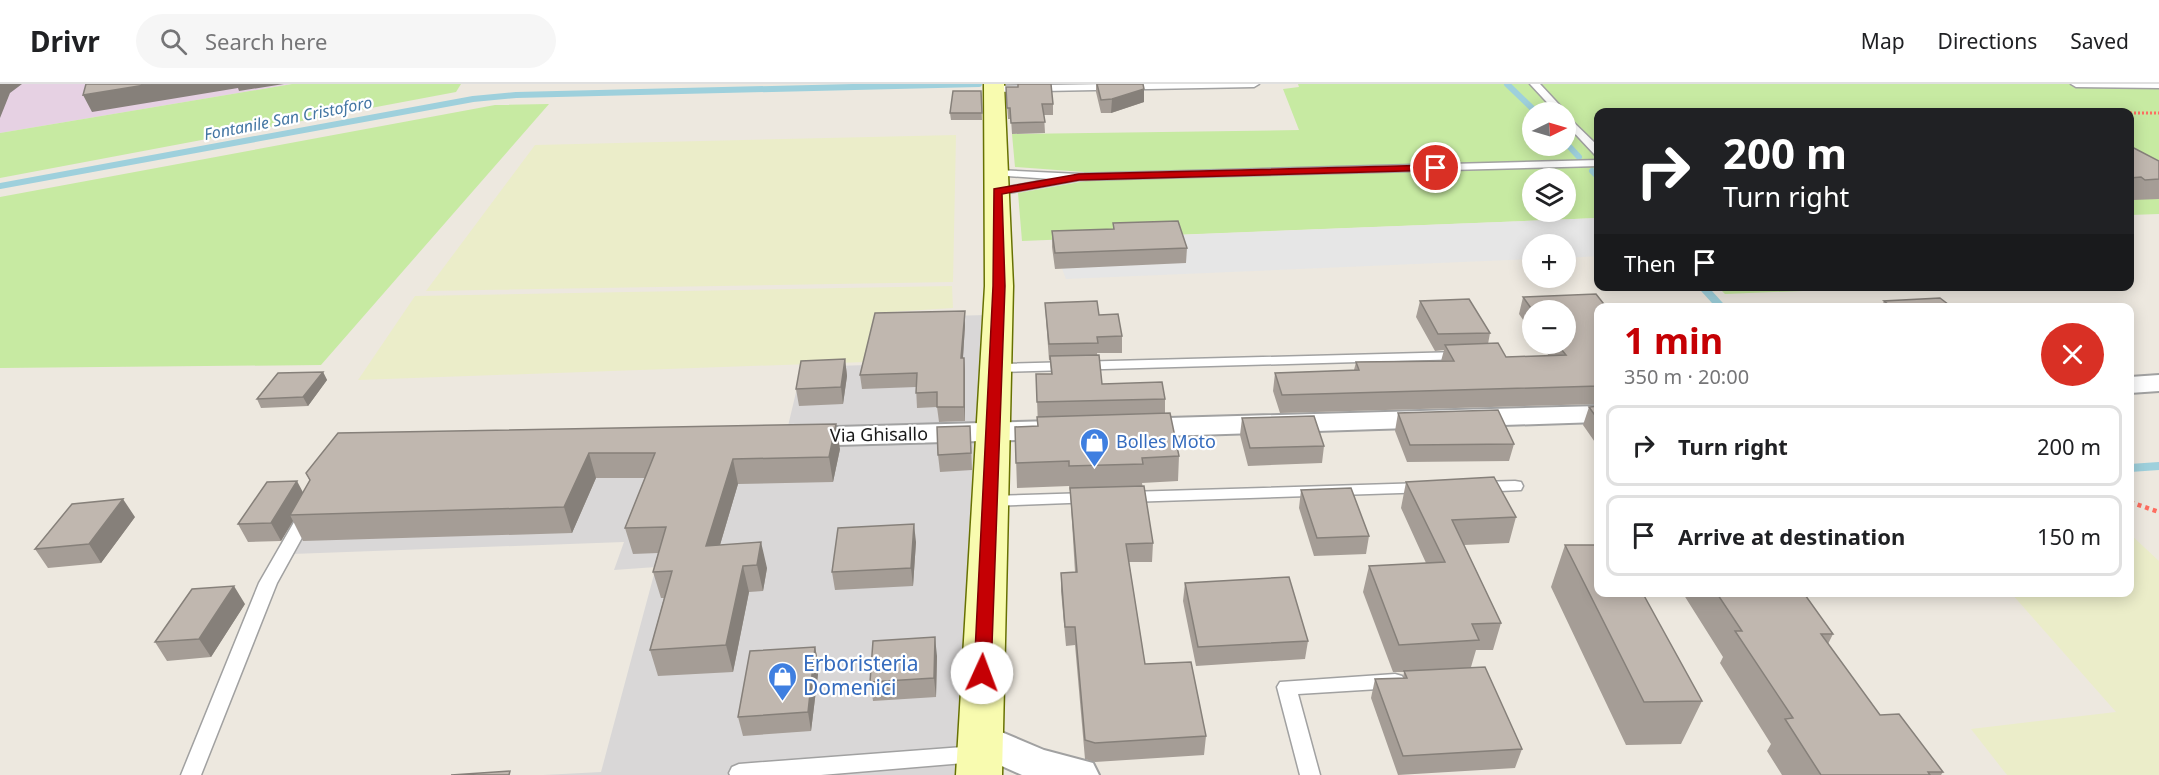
<!DOCTYPE html>
<html lang="en">
<head>
<meta charset="utf-8">
<style>
  body { margin:0; font-family:"Noto Sans",sans-serif; background:#f6f6f6; color:#202124; height:100vh; display:flex; flex-direction:column; font-size:22px; white-space:nowrap }
  * { box-sizing:border-box; margin:0 }
  p { font-size:20px; color:#757577 }
  .icon { flex:none; width:33px; height:33px; fill:none; stroke:currentColor; stroke-width:2; stroke-linecap:round; stroke-linejoin:round }
  .map { position:relative; flex:1; overflow:hidden }
  .drawer { position:absolute; left:1594px; top:219px; width:540px; height:294px; display:flex; flex-direction:column; background:#fff; border-radius:12px; box-shadow:0 3px 15px #0003 }
  .drawer>* { flex:none }
  .hud { position:absolute; left:1594px; top:24px; width:540px; height:183px; border-radius:12px; box-shadow:0 3px 15px #0003; background:#202124; color:#fff; overflow:hidden }
  .needle { width:39px; rotate:85deg }
  .buttons { position:absolute; left:1522px; top:18px; display:grid; gap:12px }
  .buttons a { display:grid; place-items:center; width:54px; height:54px; border-radius:50%; background:#fff; box-shadow:0 3px 15px #0003; font-size:30px }
  .pin { position:absolute; display:grid; place-items:center; width:51px; height:51px; color:#fff; margin:-26px; border:3px solid #fff; border-radius:50%; box-shadow:0 2px 6px #0007 }
  .me { position:absolute; width:66px; margin:-33px; rotate:2deg; stroke-linejoin:round; filter:drop-shadow(0 0 4px #0008) }
  .turn { display:flex; align-items:center; gap:21px; height:126px; padding:0 30px; font-size:27px }
  .turn .icon { width:78px; height:78px; stroke-width:2.5 }
  .turn b { display:block; font-size:42px; line-height:51px }
  .then { display:flex; align-items:center; height:57px; padding:0 30px; background:#0003; gap:12px; font-size:22px }
  .round { display:grid; place-items:center; flex:none; width:63px; height:63px; border-radius:32px; background:#f6f6f6 }
  .head { display:flex; align-items:center; justify-content:space-between; height:102px; padding:0 30px }
  h1 { font-size:36px; font-weight:700; line-height:45px; color:#c50004 }
  ul { padding:0; list-style:none }
  li { display:flex; align-items:center; gap:18px; height:81px; margin:0 12px 9px; padding:0 18px; border:3px solid #e0e0e0; border-radius:12px }
  li div { flex:1 }
  li b { display:block; font-size:22px }
  li em { font-style:normal }
  header { display:flex; align-items:center; gap:36px; box-sizing:border-box; height:84px; padding:0 30px; background:#fff; border-bottom:2px solid #e0e0e0 }
  header strong { font-size:28px }
  nav { display:flex; gap:33px; margin-inline-start:auto; font-size:21px }
  .search { width:420px; height:54px; background:#f6f6f6; display:flex; align-items:center; gap:15px; box-sizing:border-box; padding:0 21px; border-radius:33px; color:#757577; font-size:22px }
  .map>svg:first-child { display:block }
  .residential { fill:#d9d7d7 }
  .industrial { fill:#e6d1e3 }
  .farmland { fill:#ebedc9 }
  .grass { fill:#c7eaa2; fill-rule:evenodd }
  .parking { fill:#e6e6e6 }
  .lines { fill:none; stroke-linecap:round; stroke-linejoin:round }
  .stream-far1 { stroke:#9ed0dc; stroke-width:6 }
  .stream { stroke:#9ed0dc; stroke-width:8 }
  .lane-casing { stroke:#a1a1a1; stroke-width:3 }
  .street-casing { stroke:#a1a1a1; stroke-width:4 }
  .secondary-casing { stroke:#677102; stroke-width:3 }
  .path-far1 { stroke:#fd6d60; stroke-width:3; stroke-dasharray:2 2; stroke-linecap:butt }
  .path { stroke:#fd6d60; stroke-width:4.5; stroke-dasharray:4 4; stroke-linecap:butt }
  .lane { fill:#fff; fill-rule:evenodd }
  .street { fill:#fff; fill-rule:evenodd }
  .secondary { fill:#f8fbaf; fill-rule:evenodd }
  .wall { fill:#a59d96 }
  .shaded-wall { fill:#86807a }
  .building { fill:#c0b7af; stroke:#86807a; stroke-width:1.5 }
  .route { fill:#c50004; stroke:#800003; stroke-width:1.5 }
  .labels { text-anchor:middle; stroke-width:4.5; stroke-linejoin:round; paint-order:stroke }
  .far-water-label { font-size:16px; font-style:italic; fill:#4376a3; stroke:#fff }
  .street-label { font-size:18px; fill:#1a1a1a; stroke:#fff }
  .shop-label { font-size:18px; fill:#366cbe; stroke:#fff; text-anchor:start }
  .near-shop-label { font-size:21px; fill:#366cbe; stroke:#fff; text-anchor:start }
</style>
</head>
<body>
<header>
<strong>Drivr</strong>
<div class="search"><svg class="icon" aria-label="search" viewBox="0 0 24 24"><circle cx="10" cy="10" r="6"/><path d="M15 15l6 6"/></svg>Search here</div>
<nav><a>Map</a><a>Directions</a><a>Saved</a></nav>
</header>
<div class="map">
<svg width="2159" height="691" viewBox="0 0 2159 691">
  <rect width="100%" height="100%" fill="#ede8df"/>
  <path class="residential" d="M987,231L957,691H543L601,688L656,483L614,486L624,458L292,470L327,413L784,359L802,283L901,280L910,233Z"/>
  <path class="industrial" d="M0,0H292L0,49Z"/>
  <path class="farmland" d="M956,51L953,198L426,207L535,61Z
    M952,202L953,224L874,229L865,278L358,296L415,212Z
    M2130,450L2159,477V691H2007L1971,645L2116,628L2011,509L2130,508Z"/>
  <path class="grass" d="M292,0H461L456,8L0,94V49Z
    M1298,0H2159V130L2130,131V28H1599V134L1022,157L1018,109L1086,97L1084,88L1015,83L1012,50L1299,46L1283,5L1299,3ZM1533,28H1566V62H1533ZM1533,94H1566V128H1533Z
    M549,20L321,281L0,284V113L495,21Z
    M1718,203H1903L1725,210Z"/>
  <path class="parking" d="M1599,134V172L1566,174V160H1533V175L1066,195L1051,156Z"/>
  <g class="lines">
    <path class="stream-far1" d="M1507,0L1536,28
      M1566,59L1579,73
      M1592,87L1599,94
      M0,102L473,15L516,11L979,0"/>
    <path class="stream" d="M1702,202L1722,224
      M2130,384L2159,382"/>
    <defs>
      <path id="lane" d="M1109,0H1259L1254,3L994,8L989,5L994,2Z
        M1530,0H1540L1566,28H1556Z
        M2071,0H2159V4L2076,3Z
        M1566,31L1599,63V72L1595,71L1566,40Z
        M1599,76V82L1079,96L997,111L991,108L997,105L1051,95L993,91L992,89L997,86L1079,90Z
        M1460,268L1465,269L1467,272L1465,275L996,288L989,284L996,280Z
        M1515,397L1521,398L1523,402L1521,406L1479,408L1471,403L1479,398Z
        M1425,399L1433,404L1431,408L1128,418L1122,417L1120,413L1122,409L1128,408Z
        M1089,409L1095,410L1097,414L1095,418L990,422L984,421L982,417L984,413L990,412Z
        M307,425L313,426L315,430L277,499L201,691H181L259,499L301,426Z
        M1395,590L1402,592L1405,597L1402,602L1395,604L1298,610L1320,691H1300L1277,603L1280,598Z
        M976,662L983,664L986,670L983,676L976,678L821,691H730L729,689L732,683L739,680Z"/>
      <path id="street" d="M2159,291V307L2130,309V293Z
        M1599,322V338L1133,353L1123,350L1119,344L1123,338L1133,335Z
        M1054,337L1064,340L1068,346L1064,352L1054,355L800,362L790,359L786,353L790,347L800,344Z
        M980,639L1044,666L1093,679L1099,691H1022L966,666L961,655L966,644Z"/>
      <path id="secondary" d="M984,0H1004L1013,202L1002,691H956L985,202Z"/>
    </defs>
    <use href="#lane" class="lane-casing"/>
    <use href="#street" class="street-casing"/>
    <use href="#secondary" class="secondary-casing"/>
    <path class="path-far1" d="M2130,29H2159"/>
    <path class="path" d="M2130,418L2159,428"/>
    <use href="#lane" class="lane"/>
    <use href="#street" class="street"/>
    <use href="#secondary" class="secondary"/>
  </g>
  <path class="wall" d="M1096,0H1143L1144,5V18L1111,29H1101L1096,8Z
    M1006,3H1018L1053,20V31H1044L1045,49L1012,50L1011,35H1008Z
    M981,7L982,36H951L950,29Z
    M2130,62L2159,77V115L2133,116L2130,115Z
    M1113,139L1187,164L1186,179L1055,185L1052,163V147L1113,145Z
    M1523,213L1599,224V320L1280,329L1273,307L1275,289L1354,286L1356,278L1441,277L1444,266L1435,267L1416,233L1420,217L1490,249L1488,260L1506,273L1549,272L1540,260H1566L1533,226V250L1519,230Z
    M1884,217L1953,224H1881Z
    M1045,219L1099,231L1122,252V269H1097L1102,300L1165,315V329L1179,372L1178,397L1142,399L1153,459L1152,478H1129L1145,580L1206,652L1204,671L1095,678L1085,675L1075,561L1066,562L1061,507V489L1075,488L1071,422L1070,407L1069,402L1017,404L1015,343L1038,342L1036,290H1051L1050,276H1049L1046,235Z
    M965,241L963,274H964L965,288V337L939,338L937,323L917,324L916,303L862,305L860,291Z
    M845,275L847,292L843,320L799,322L796,305Z
    M323,288L327,296L308,322L261,324L257,315Z
    M1599,322V364L1583,341L1589,323Z
    M1398,329L1514,360L1509,377L1407,378L1395,347Z
    M1242,334L1324,362L1322,379L1248,382L1240,351Z
    M338,349L840,365L833,398L738,400L720,461L767,484L763,507L749,508L733,588L658,592L650,566L664,514H661L653,488L658,469L633,470L625,444L645,394H596L572,449L303,457L293,437L281,457L248,458L238,440L303,409L310,397L306,389Z
    M971,360L972,386L940,388L938,371Z
    M1406,398L1516,433L1509,459L1464,461L1501,539L1493,566H1476L1471,583L1522,665L1515,684L1398,691L1371,614L1375,595L1403,594L1404,588H1393L1363,508L1369,482L1426,479L1401,424Z
    M1301,406L1369,452L1366,470L1314,472L1299,424Z
    M135,433L101,479L48,484L35,465Z
    M916,458L913,502L835,506L832,488Z
    M1565,461L1702,617L1681,660L1626,661L1551,503Z
    M1185,499L1308,557L1305,575L1196,582L1183,517Z
    M1682,508H1803L1833,550L1828,560L1880,631L1943,688L1941,691H1782L1767,667L1771,660L1720,579L1723,573Z
    M245,520L211,573L167,577L155,558Z
    M815,563L819,582L811,647L743,652L738,633Z
    M937,572L936,613L873,617L870,598Z"/>
  <path class="shaded-wall" d="M0,0H22L10,9L0,34Z
    M151,0H284L239,7L238,4L92,28L83,11Z
    M1144,5V18L1111,29L1112,15Z
    M965,227V241L962,288L961,274Z
    M964,274L965,288V337L964,323Z
    M845,275L847,292L843,320L841,303Z
    M323,288L327,296L308,322L303,313Z
    M836,340L840,365L833,398L829,373Z
    M589,369L596,394L572,449L564,423Z
    M733,375L738,400L712,488L706,462Z
    M297,397L306,414L290,431L293,437L281,457L271,439Z
    M123,415L135,433L101,479L89,460Z
    M914,440L916,458L913,502L911,484Z
    M761,458L767,484L763,507L757,481Z
    M743,482L749,508L733,588L726,561Z
    M234,502L245,520L211,573L199,555Z
    M935,553L937,572L936,613L934,594Z
    M815,563L819,582L811,647L808,628Z"/>
  <path class="building" d="M86,0H151L83,11Z
    M1018,0H1051L1053,20H1042L1045,38L1011,39L1010,24H1007L1006,3H1018Z
    M1097,0H1143L1144,5L1112,15L1101,16Z
    M953,7H981L982,29H950Z
    M2130,62L2159,77V95L2145,96L2141,93L2130,94Z
    M1178,137L1187,164L1055,169L1052,147L1114,145L1113,139Z
    M1596,210L1607,224H1599V302L1282,311L1275,289L1359,286L1356,278L1454,277L1445,261L1498,259L1506,273L1566,271L1557,260H1566V226L1533,227L1523,213Z
    M1940,214L1953,224H1893L1884,217Z
    M1469,215L1490,249L1438,250L1420,217Z
    M1097,217L1099,231L1118,230L1122,252L1097,253L1098,259L1049,260L1045,219Z
    M965,227L961,274H964V323H937V308L916,309L917,289L860,291L875,229Z
    M1099,271L1102,300L1162,298L1165,315L1037,318L1036,290H1052L1050,272Z
    M845,275L841,303L796,305L801,277Z
    M323,288L303,313L257,315L278,289Z
    M1599,322V337L1589,323Z
    M1498,326L1514,360L1410,361L1398,329Z
    M1170,329L1179,372L1142,374L1143,380L1069,382V377L1016,379L1015,343L1038,342L1037,333Z
    M1314,332L1324,362L1250,364L1242,334Z
    M836,340L829,373L733,375L706,462L761,458L757,481L743,482L726,561L650,566L672,487L653,488L666,443L625,444L655,369H589L564,423L290,431L310,396L306,389L338,349Z
    M970,342L971,369L938,371L937,343Z
    M1494,393L1516,433L1452,436L1501,539L1472,540L1479,556L1399,561L1369,482L1445,478L1406,398Z
    M297,397L271,439L238,440L267,398Z
    M1144,402L1153,459L1126,460L1145,580L1191,578L1206,652L1095,659L1085,656L1075,543H1065L1061,489L1077,488L1070,404Z
    M1351,404L1369,452L1317,454L1301,406Z
    M123,415L89,460L35,465L72,420Z
    M914,440L911,484L832,488L838,444Z
    M1565,461H1599V508H1642L1702,617L1644,618Z
    M1289,493L1308,557L1198,563L1185,499Z
    M234,502L199,555L155,558L192,505Z
    M1716,508H1803L1833,550H1821L1880,631L1899,630L1943,688H1928L1930,691H1821L1785,635L1793,634L1735,547H1742Z
    M935,553L934,594L870,598L873,557Z
    M815,563L808,628L738,633L750,567Z
    M1485,583L1522,665L1403,672L1375,595L1407,594L1404,587Z
    M510,687L509,691H451Z"/>
  <path class="route" d="M1436,81L1440,84L1439,86L1079,96L1002,110L1005,202L991,589L989,594L982,596L976,594L974,589L993,202L994,105L1079,90Z"/>
  <defs>
    <symbol id="shop-pin" viewBox="-11 -11 22 30"><path d="M0 17L-7.5 6A9.5 9.5 0 1 1 7.5 6Z" fill="#3f7fe0" stroke="#fff"/><path d="M-5-2.5h2.3a2.7 3.5 0 0 1 5.4 0H5L5.5 6h-11ZM-1.5-2.5h3a1.5 2.3 0 0 0-3 0Z" fill="#fff"/></symbol>
  </defs>
  <g fill-rule="evenodd">
    <use href="#shop-pin" x="1078" y="342" width="33" height="45"/>
    <use href="#shop-pin" x="766" y="576" width="33" height="45"/>
  </g>
  <g class="labels">
    <g class="far-water-label">
      <text transform="translate(288 34) rotate(-11)" y="6">Fontanile San Cristoforo</text>
    </g>
    <g class="street-label">
      <text transform="translate(879 351) rotate(-1)" y="6">Via Ghisallo</text>
    </g>
    <g class="shop-label">
      <text x="1116" y="364">Bolles Moto</text>
    </g>
    <g class="near-shop-label">
      <text x="803" y="587">Erboristeria<tspan x="803" dy="24">Domenici</tspan></text>
    </g>
  </g>
</svg>
<div class="buttons">
<a><svg class="needle" viewBox="-14 -14 28 28"><path d="M0-13l5 13h-10z" fill="#e53935"/><path d="M0 13l5-13h-10z" fill="#757577"/></svg></a>
<a><svg class="icon" aria-label="layers" viewBox="0 0 24 24"><path d="M12 4l9 5-9 5-9-5zM3 14l9 5 9-5"/></svg></a>
<a>+</a>
<a>−</a>
</div>
<div class="pin" style="left:1436px;top:84px;background:#d93025"><svg class="icon" aria-label="arrive" viewBox="0 0 24 24"><path d="M6 21V4h12l-3 4 3 4H6"/></svg></div>
<svg class="me" style="left:982px;top:589px" viewBox="-20 -20 40 40"><circle r="19" fill="#fff"/><path d="M0-13L10 11 0 6-10 11z" fill="#c50004"/></svg>
<div class="hud">
<div class="turn"><svg class="icon" aria-label="right" viewBox="0 0 24 24"><path d="M7 20v-9h11M14 6l5 5-5 5"/></svg><div><b>200 m</b>Turn right</div></div>
<div class="then">Then<svg class="icon" aria-label="arrive" viewBox="0 0 24 24"><path d="M6 21V4h12l-3 4 3 4H6"/></svg></div>
</div>
<section class="drawer">
<div class="head"><div><h1>1 min</h1><p>350 m · 20:00</p></div><a class="round" style="background:#d93025;color:#fff"><svg class="icon" aria-label="close" viewBox="0 0 24 24"><path d="M6 6l12 12M18 6L6 18"/></svg></a></div>
<ul>
<li><svg class="icon" aria-label="right" viewBox="0 0 24 24"><path d="M7 20v-9h11M14 6l5 5-5 5"/></svg><div><b>Turn right</b></div><em>200 m</em></li>
<li><svg class="icon" aria-label="arrive" viewBox="0 0 24 24"><path d="M6 21V4h12l-3 4 3 4H6"/></svg><div><b>Arrive at destination</b></div><em>150 m</em></li>
</ul>
</section>
</div>
</body>
</html>
